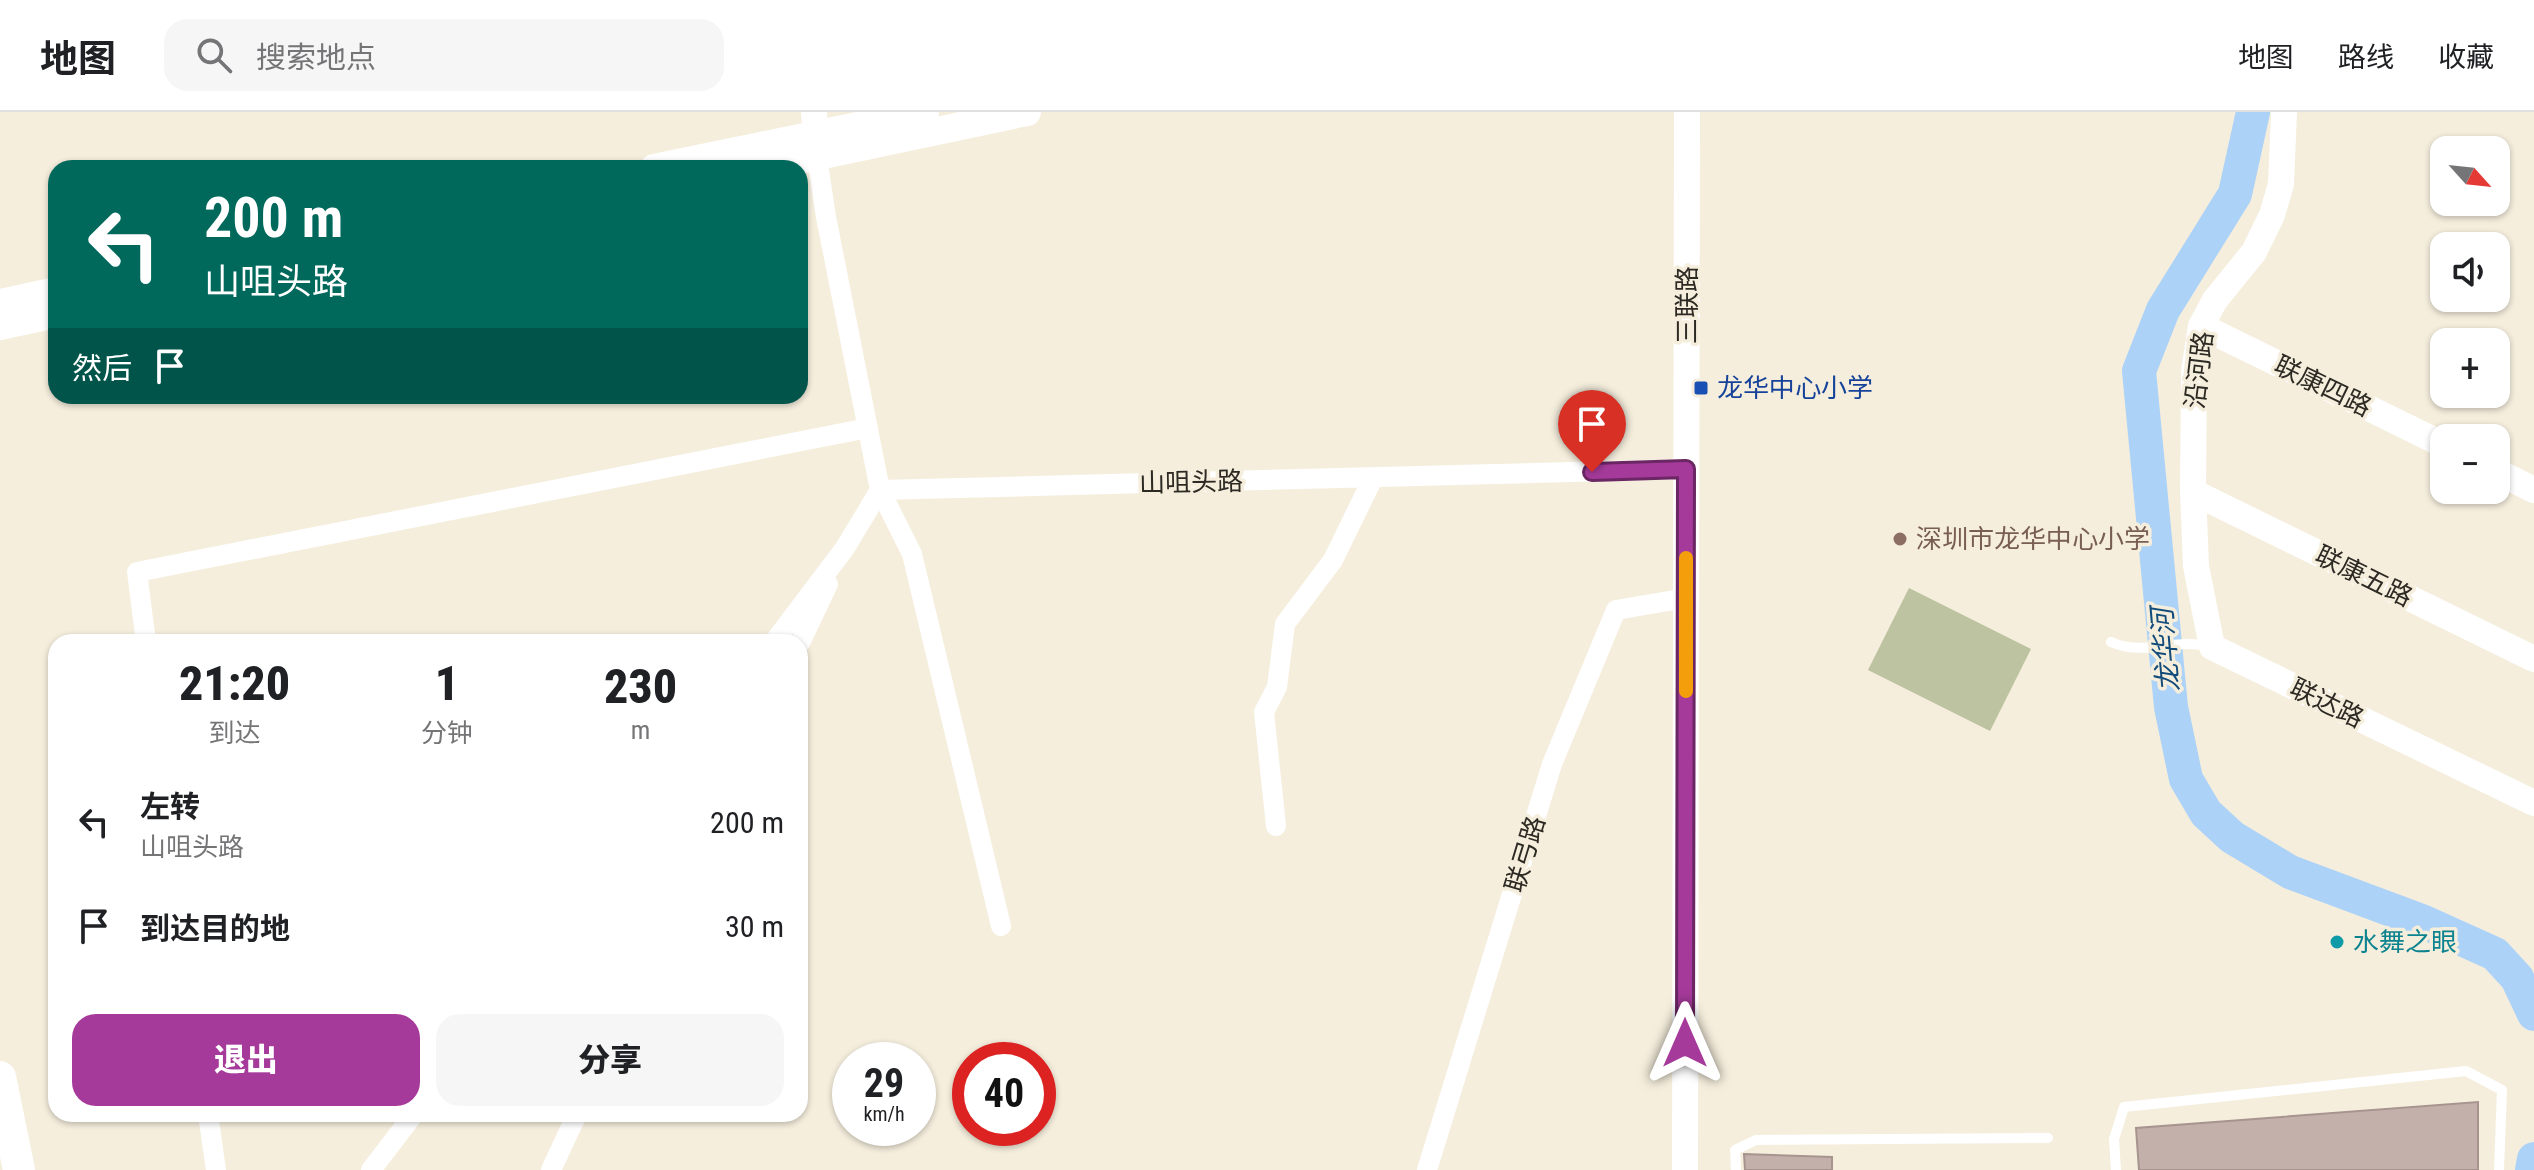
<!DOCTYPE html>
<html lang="zh">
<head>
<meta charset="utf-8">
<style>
  body { margin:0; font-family:"Roboto Condensed","Noto Sans SC",sans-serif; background:#f6f6f6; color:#202124; height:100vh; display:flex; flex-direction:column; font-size:30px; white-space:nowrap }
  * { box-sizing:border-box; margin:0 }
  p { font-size:26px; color:#757577 }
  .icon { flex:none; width:44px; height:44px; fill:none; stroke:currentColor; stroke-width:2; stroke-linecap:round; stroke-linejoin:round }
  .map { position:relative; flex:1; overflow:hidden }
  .drawer { position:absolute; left:48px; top:522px; width:760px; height:488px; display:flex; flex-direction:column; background:#fff; border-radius:24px; box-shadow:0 2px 6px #0004 }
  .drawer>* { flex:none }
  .guide { position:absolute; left:48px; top:48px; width:760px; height:244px; border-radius:24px; box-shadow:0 2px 6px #0004; background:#00695c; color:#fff; overflow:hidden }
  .needle { width:52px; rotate:117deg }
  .fabs { position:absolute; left:2430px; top:24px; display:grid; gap:16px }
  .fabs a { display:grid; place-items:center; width:80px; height:80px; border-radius:16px; background:#fff; box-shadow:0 2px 6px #0004; font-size:40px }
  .speed { position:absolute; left:832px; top:930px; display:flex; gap:16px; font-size:40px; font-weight:700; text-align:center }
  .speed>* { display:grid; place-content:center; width:104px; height:104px; border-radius:50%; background:#fff; box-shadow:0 2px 6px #0004; line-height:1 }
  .speed small { font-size:20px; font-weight:400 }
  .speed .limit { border:12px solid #d22; background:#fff; color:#111 }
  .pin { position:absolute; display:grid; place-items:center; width:68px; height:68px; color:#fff; margin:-82px -34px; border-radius:50% 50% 50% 0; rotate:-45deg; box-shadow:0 0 8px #0007 }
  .pin .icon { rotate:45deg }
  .me { position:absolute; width:88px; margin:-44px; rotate:0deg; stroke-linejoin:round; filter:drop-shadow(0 0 6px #0008) }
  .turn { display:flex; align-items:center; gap:28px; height:168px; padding:0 24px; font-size:36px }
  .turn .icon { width:104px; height:104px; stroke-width:2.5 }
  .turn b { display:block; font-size:56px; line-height:68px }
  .then { display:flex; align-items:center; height:76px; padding:0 24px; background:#0003; gap:16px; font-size:30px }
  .eta { display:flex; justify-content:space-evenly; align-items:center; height:136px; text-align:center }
  .eta b { font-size:48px; font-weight:800; line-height:56px }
  .cta { display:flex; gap:16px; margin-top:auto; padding:16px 24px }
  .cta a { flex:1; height:92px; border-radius:24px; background:#a53a9a; color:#fff; font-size:32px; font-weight:800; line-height:92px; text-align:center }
  .cta a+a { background:#f6f6f6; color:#202124 }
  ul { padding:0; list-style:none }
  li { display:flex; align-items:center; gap:24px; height:104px; padding:0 24px }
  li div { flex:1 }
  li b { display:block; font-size:30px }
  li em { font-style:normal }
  header { display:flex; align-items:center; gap:48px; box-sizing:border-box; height:112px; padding:0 40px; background:#fff; border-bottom:2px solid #e0e0e0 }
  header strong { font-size:38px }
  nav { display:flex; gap:44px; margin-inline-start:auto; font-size:28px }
  .search { width:560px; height:72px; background:#f6f6f6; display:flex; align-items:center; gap:20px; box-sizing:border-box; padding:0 28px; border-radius:24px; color:#757577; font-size:30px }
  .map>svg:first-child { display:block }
  .green { fill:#bdc2a1 }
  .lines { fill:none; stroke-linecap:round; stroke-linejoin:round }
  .river { stroke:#acd2f7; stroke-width:34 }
  .building { fill:#c4b0ab; stroke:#a7948f; stroke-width:2 }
  .service { stroke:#fff; stroke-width:10 }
  .minor { stroke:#fff; stroke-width:20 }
  .tertiary { stroke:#fff; stroke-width:26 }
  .secondary { stroke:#fff; stroke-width:28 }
  .primary { stroke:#fff; stroke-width:32 }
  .route-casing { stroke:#6b2664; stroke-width:20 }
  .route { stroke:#a53a9a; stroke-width:14 }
  .slow { stroke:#f59e0b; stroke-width:14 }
  .transit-dot { fill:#1a4fb4; stroke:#f5eedd; stroke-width:3 }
  .education-dot { fill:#8d6e63; stroke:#f5eedd; stroke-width:3 }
  .culture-dot { fill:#0f9aa8; stroke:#f5eedd; stroke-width:3 }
  .labels { text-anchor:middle; stroke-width:7; stroke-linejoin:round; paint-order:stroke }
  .street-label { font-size:26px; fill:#2d2a24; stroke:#f5eedd }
  .transit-label { font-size:26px; fill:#164399; stroke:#f5eedd; text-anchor:start }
  .education-label { font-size:26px; fill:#785e54; stroke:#f5eedd; text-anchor:start }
  .culture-label { font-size:26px; fill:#0d838f; stroke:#f5eedd; text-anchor:start }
  .water-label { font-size:28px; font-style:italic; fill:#134c7a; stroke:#f5eedd }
</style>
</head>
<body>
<header>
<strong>地图</strong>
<div class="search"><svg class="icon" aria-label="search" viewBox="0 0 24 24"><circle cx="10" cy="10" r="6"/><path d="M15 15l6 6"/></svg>搜索地点</div>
<nav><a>地图</a><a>路线</a><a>收藏</a></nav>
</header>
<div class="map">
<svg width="2534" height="1058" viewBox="0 0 2534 1058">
  <rect width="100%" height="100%" fill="#f5eedd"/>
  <path class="green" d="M1909,476L2031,537L1990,619L1868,558Z"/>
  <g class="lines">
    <path class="river" d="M2253,0L2235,82L2163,198L2139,259L2171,595L2186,667L2206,701L2232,725L2290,760L2424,810L2495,842L2517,866L2534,902
      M2532,1058L2534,1047"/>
  </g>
  <path class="building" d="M2478,990V1058H2139L2136,1016Z
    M1744,1042L1832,1045V1058H1745Z"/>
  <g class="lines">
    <path class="service" d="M2111,530C2144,545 2177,525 2210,535
      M1736,1058L1735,1038L1756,1028L2048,1026
      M2116,1058L2114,1027L2124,995L2466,959L2502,978L2499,1058"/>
    <path class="minor" d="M817,45L826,105L880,378L912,442L1001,814
      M146,530L137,460L868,316
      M774,530L845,436L880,378L1686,357
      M800,531L828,472
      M1276,714L1264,600L1277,575L1285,512L1333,448L1373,366
      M208,1002L216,1058
      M371,1058L414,1002
      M551,1058L577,1002
      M1427,1058L1552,652L1616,498L1686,486"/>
    <path class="tertiary" d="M814,0L817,44
      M2284,0L2281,72L2272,103L2254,140L2215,188L2201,214L2194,259L2193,380L2196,454L2212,535L2534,691
      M2201,214L2444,333
      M2496,359L2534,378
      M2193,380L2534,547
      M1685,1058L1687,0"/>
    <path class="secondary" d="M654,56L925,0
      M761,56L1027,0
      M0,191L56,179
      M0,214L56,202"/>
    <path class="primary" d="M0,965L19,1058"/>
  </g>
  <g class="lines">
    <defs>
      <path id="route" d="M1592,360L1686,357L1685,931"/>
    </defs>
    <use href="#route" class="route-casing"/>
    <use href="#route" class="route"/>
    <path class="slow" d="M1686,579V446"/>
  </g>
  <rect class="transit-dot" x="1693" y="268" width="16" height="16" rx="4"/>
  <circle class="education-dot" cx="1900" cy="427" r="8"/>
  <circle class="culture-dot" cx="2337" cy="830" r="8"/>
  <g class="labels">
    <g class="street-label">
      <text transform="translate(1687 193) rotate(-90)" y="9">三联路</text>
      <text transform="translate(2199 258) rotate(-83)" y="9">沿河路</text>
      <text transform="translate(2323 274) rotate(26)" y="9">联康四路</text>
      <text transform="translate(1191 370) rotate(-1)" y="9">山咀头路</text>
      <text transform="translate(2364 464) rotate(26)" y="9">联康五路</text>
      <text transform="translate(2327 591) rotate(26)" y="9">联达路</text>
      <text transform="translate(1525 742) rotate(-73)" y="9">联弓路</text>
    </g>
    <g class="transit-label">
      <text x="1717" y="285">龙华中心小学</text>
    </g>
    <g class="education-label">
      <text x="1916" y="436">深圳市龙华中心小学</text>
    </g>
    <g class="culture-label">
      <text x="2353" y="839">水舞之眼</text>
    </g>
    <g class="water-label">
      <text transform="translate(2165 538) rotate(-95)" y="10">龙华河</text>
    </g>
  </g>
</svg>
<div class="fabs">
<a><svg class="needle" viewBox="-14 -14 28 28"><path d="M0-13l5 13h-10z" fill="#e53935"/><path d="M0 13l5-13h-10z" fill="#757577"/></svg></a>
<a><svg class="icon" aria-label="sound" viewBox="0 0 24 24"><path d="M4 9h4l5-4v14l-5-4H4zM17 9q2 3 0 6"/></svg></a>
<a>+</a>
<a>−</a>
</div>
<div class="speed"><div>29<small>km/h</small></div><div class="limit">40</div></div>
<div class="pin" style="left:1592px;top:360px;background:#d93025"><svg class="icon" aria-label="arrive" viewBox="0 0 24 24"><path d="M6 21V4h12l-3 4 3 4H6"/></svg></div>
<svg class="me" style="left:1685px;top:931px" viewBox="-20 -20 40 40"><path d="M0-17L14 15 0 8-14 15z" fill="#a53a9a" stroke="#fff" stroke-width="4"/></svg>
<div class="guide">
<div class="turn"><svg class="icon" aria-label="left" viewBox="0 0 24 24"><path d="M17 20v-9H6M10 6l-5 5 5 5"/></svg><div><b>200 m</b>山咀头路</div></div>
<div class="then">然后<svg class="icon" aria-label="arrive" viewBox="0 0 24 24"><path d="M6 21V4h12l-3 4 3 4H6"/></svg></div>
</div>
<section class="drawer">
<div class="eta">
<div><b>21:20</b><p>到达</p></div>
<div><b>1</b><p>分钟</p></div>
<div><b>230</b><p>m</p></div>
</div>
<ul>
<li><svg class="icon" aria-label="left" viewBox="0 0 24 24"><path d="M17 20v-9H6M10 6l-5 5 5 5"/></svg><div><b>左转</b><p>山咀头路</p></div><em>200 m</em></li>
<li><svg class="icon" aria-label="arrive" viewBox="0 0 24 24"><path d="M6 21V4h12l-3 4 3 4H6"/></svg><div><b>到达目的地</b></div><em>30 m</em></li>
</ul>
<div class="cta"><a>退出</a><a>分享</a></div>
</section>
</div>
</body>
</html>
